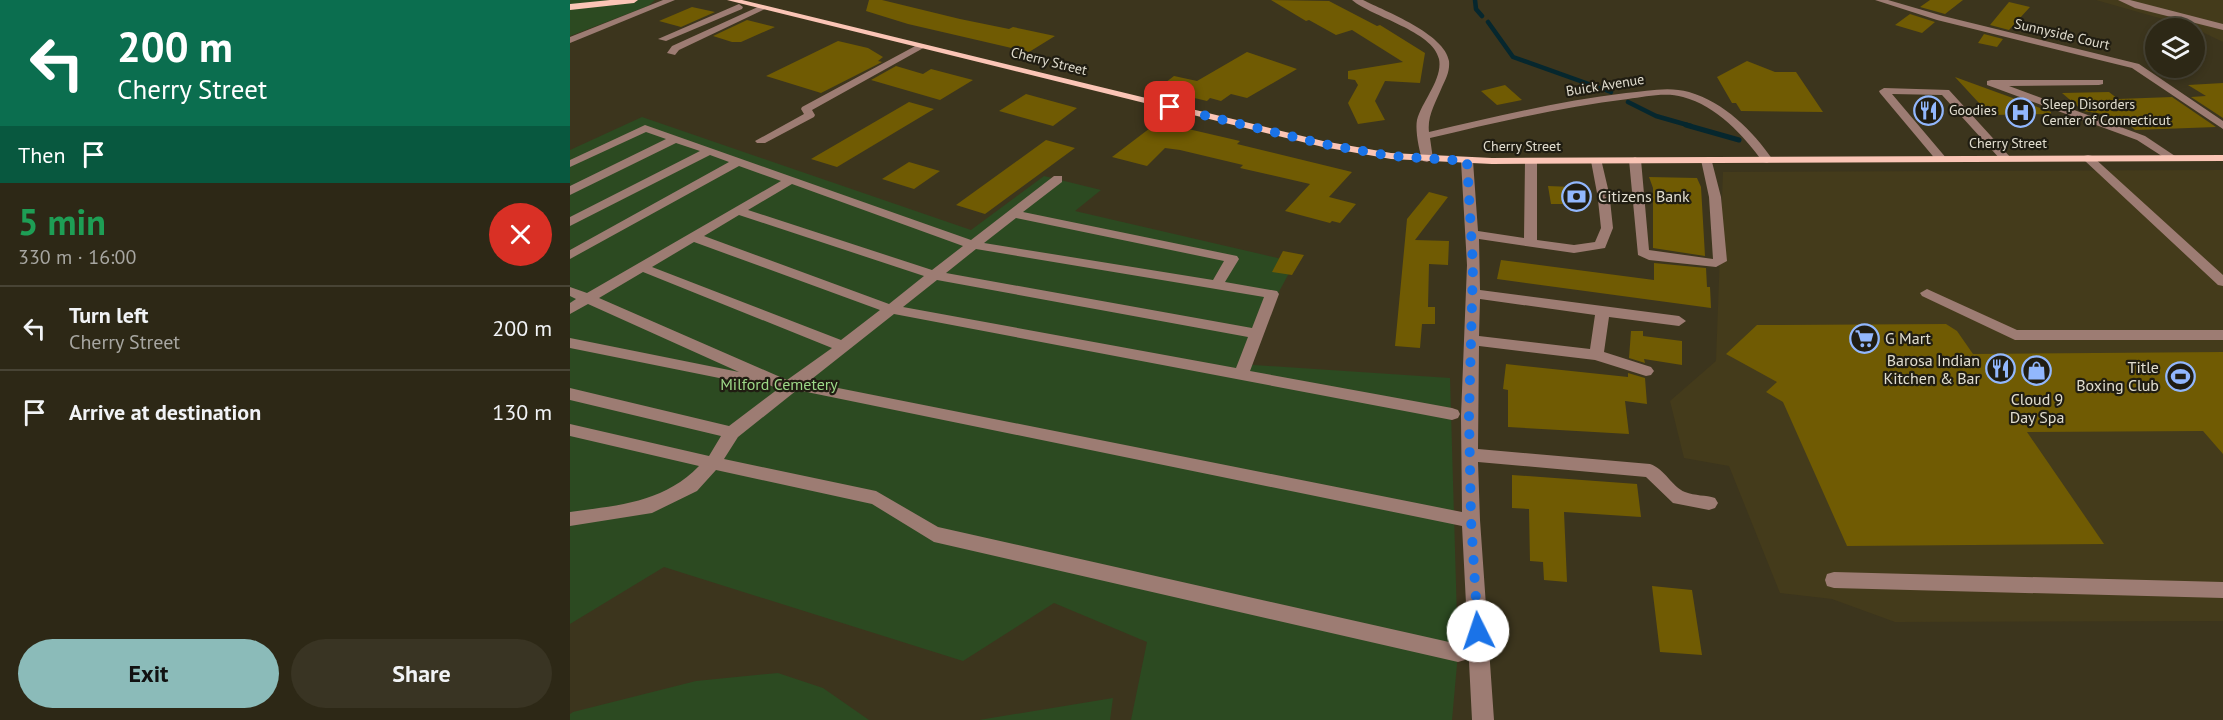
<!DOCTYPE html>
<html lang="en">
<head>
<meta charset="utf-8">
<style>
  body { margin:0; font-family:"PT Sans",sans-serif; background:#393423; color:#f1f3f6; height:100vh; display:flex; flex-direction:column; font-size:22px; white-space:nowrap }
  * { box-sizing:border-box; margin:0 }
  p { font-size:20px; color:#a7a6a1 }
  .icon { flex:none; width:33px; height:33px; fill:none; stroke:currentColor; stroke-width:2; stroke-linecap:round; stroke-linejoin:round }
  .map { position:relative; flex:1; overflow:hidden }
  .panel { display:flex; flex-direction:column; background:#2d2816; width:570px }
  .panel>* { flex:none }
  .banner { background:#0b6e4f; color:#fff; overflow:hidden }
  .controls { position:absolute; left:1575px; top:18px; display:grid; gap:12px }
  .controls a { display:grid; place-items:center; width:60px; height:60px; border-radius:50%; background:#2d2816; box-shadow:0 3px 9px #0003,0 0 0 2px #484435; font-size:30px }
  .pin { position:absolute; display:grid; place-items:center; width:51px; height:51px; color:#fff; margin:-26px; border-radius:12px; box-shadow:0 3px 9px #0006 }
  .me { position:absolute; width:66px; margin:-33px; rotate:356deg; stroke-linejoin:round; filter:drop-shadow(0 0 4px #0008) }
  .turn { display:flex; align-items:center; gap:21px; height:126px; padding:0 18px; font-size:27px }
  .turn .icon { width:78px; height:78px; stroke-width:2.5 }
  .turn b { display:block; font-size:42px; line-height:51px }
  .then { display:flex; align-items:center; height:57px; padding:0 18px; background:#0003; gap:12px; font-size:22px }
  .round { display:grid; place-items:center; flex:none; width:63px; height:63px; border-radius:32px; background:#393423 }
  .head { display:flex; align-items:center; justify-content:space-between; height:102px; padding:0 18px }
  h1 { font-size:36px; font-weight:700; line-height:45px; color:#1e9e55 }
  .cta { display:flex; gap:12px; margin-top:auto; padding:12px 18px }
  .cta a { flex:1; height:69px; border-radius:36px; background:#8bbbb9; color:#111; font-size:24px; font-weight:700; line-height:69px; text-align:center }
  .cta a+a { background:#393423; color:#f1f3f6 }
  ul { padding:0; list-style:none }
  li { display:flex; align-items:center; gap:18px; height:84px; padding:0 18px; border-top:2px solid #484435 }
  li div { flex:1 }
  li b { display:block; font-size:22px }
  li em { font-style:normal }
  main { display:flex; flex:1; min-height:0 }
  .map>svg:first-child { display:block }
  .built { fill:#443b1b }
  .green { fill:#2c4a21 }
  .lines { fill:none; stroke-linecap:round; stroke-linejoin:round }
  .stream-far1 { stroke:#06272e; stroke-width:4.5 }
  .stream { stroke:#06272e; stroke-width:5 }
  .building { fill:#705b03 }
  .minor { fill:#9d7c73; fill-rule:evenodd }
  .major { fill:#fbc5b6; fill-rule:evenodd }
  .route { stroke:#1a73e8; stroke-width:10; stroke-dasharray:0 18 }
  .labels { text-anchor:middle; stroke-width:4.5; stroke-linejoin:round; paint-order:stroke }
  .far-street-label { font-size:14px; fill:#e1ddcf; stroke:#201d12 }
  .far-poi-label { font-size:14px; fill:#e1ddcf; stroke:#201d12; text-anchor:start }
  .poi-label { font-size:16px; fill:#e1ddcf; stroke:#201d12; text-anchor:start }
  .park-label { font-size:16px; fill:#9cd887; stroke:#201d12 }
</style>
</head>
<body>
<main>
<section class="panel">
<div class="banner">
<div class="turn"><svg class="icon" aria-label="left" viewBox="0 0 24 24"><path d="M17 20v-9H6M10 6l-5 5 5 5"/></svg><div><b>200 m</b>Cherry Street</div></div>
<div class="then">Then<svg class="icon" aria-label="arrive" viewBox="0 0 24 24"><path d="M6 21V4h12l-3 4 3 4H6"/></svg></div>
</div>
<div class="head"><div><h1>5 min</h1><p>330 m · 16:00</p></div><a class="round" style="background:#d93025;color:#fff"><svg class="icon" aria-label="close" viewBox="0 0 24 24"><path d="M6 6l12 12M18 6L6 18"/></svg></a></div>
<ul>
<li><svg class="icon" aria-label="left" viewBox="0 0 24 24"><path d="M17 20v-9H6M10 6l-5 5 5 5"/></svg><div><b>Turn left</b><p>Cherry Street</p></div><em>200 m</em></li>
<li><svg class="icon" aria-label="arrive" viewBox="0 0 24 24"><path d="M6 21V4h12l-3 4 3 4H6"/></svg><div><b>Arrive at destination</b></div><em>130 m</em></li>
</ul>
<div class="cta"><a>Exit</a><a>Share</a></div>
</section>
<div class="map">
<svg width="1653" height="720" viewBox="0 0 1653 720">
  <rect width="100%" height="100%" fill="#3c351d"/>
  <path class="built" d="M1526,0H1653V42L1624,28Z
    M1653,170V621L1325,622L1262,599L1210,593L1159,466L1114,458L1100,401L1146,361L1153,172Z"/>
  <path class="green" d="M0,0H85L78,6L0,36Z
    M72,117L401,230L474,176L531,190L505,211L725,262L670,364L880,378L888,653L882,720H561L577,642L484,603L393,661L94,567L0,624V150Z
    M208,673L253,688L299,720H0V714L3,712L126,681Z
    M543,698L540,720H409Z"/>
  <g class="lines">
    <path class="stream-far1" d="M905,0L906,9L912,16
      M918,22L943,57L1041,92
      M1058,102L1086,116L1121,126"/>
    <path class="stream" d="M1116,125L1169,140"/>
  </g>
  <path class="building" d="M299,0H312L390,19L439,29L443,27L485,36L459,52L338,24L296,11Z
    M701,0L759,1L807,26L810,25L855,53L850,83L815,81L805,101L815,120L788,124L778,103L788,85L785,80L778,79V71L833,62L782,30L766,35L739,20L736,21Z
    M1360,0H1393L1375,14L1350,7Z
    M1439,2L1460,7L1439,30L1420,25Z
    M122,7L145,12L111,27L89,21Z
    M1340,14L1365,22L1352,33L1325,25Z
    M177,20L205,27L171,42H162L143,36Z
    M1414,34L1433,39L1427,47L1408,43Z
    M268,41L298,48L313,57L308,61L312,62L251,93L196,76Z
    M677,52L727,69L677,98L661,94L651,101L640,98L637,101L587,89L604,76L627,81Z
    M1177,61L1205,72H1226L1253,112L1171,111L1166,103H1162L1147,77Z
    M326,66L353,74L361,69L403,80L370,100L301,80Z
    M1385,77L1481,112V114L1420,115Z
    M1653,83V118L1621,97L1636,96L1618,85Z
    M935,85L952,100L927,105L911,91Z
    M1539,92L1548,99L1602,97L1646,127L1565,130L1557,123L1542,121L1533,114L1513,111L1492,93Z
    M456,94L507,108L483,126L429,111Z
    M339,102L364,109L267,167L241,159Z
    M588,122L670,141L667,144L782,172L759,197L786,204L770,223L762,221L760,223L715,211L740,184L670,168L673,165L610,150L595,148L577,166L542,157Z
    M476,140L505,148L415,214L386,205Z
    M339,162L370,171L344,189L312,179Z
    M1079,177L1127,178L1131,187L1135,256L1083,248V188Z
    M978,186L1002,187L1006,204H981Z
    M859,192L878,197L845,240L879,241L878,265L859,264L858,307H865V324H852L850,348L825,346L837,219Z
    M713,251L734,255L722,275L702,272Z
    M931,260L1084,280V263L1136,268L1137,287H1140L1141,308L927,279Z
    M1376,324L1387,331L1403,354L1653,352V454L1633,431L1457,432L1534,544L1277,546L1213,402L1196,392L1207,382L1156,354L1187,325Z
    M1061,331H1073V336L1112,341V365L1074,359L1075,363L1059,358Z
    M936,364L1058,377V373L1075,378L1077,404L1055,401L1059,434L938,427V390L933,389Z
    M942,475L1067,484L1071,517L994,512L997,582L974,580L973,562L960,561L959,509L942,508Z
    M1082,586L1122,590L1132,655L1090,652Z"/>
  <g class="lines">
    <path class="minor" d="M93,0H105L0,43V37Z
      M782,0H793C815,11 875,34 879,61C880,71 876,79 872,87C866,102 857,116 859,132C924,117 989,101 1056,93C1077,91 1099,86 1119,92C1155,103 1182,130 1203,160L1197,163L1193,162C1173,135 1147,106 1113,97C1095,92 1075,97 1058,99C991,107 925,123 860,138L863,159L857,162L853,161C849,152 845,130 847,120C852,101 873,79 869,59C863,31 802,17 782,0Z
      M1305,0H1318L1373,16L1569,64L1653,121V129L1562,68L1367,20Z
      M1548,0H1560L1653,24V30L1565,8Z
      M169,4L173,7L172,9L96,41L88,39Z
      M190,6L197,8L109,50L105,55L97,53L102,46Z
      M349,44L357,46L242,110L245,115L244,117L195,143H187L185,141L234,114L231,109L232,107Z
      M1421,80H1533V84L1529,85L1439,86L1575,136L1608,158L1602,161L1598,160L1567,140L1417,85V81Z
      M1314,88L1379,90L1441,158L1439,160H1431L1372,95L1322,94L1377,159L1371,162L1367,161L1310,93L1309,91Z
      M75,125L401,240L484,176H492V182L453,212L667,256L669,259L655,282L707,291L709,294L680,371L882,408L888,410L890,414L888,418L882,420L324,314L238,382L892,512L891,416L897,265L891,161L897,158L903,161L908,231L954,238L955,161L961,158L967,161V240L1004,245L1025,242L1031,228L1028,200L1033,197L1027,193L1021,161L1027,158L1031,159L1039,193L1034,196L1040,200L1043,228L1035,248L1004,253L909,239L910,290L1109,316L1116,321L1109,326L1039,317L1034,352L1081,367L1084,371L1081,375L1076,376L1025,360L909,346L908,449L1080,464C1095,469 1102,487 1115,492C1125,496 1136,495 1145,498L1148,503L1145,508L1139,510L1103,503L1076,477L908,462L910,520L924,720H902L892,526L227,390L168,437L154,459L306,491L368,527L888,644L895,646L898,653L895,660L888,662L364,542L302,504L146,470L127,491L82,513L0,526V512C49,505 93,503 129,466L0,436V424L139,456L151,436L0,400V388L159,426L208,389L195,383L189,386L0,348V338L169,372L18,304L0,314V303L6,299L0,296V287L17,293L211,181L169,166L0,259V250L159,162L140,155L0,226V217L130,151L106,143L0,195V186L96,139L76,132L0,167V160ZM222,184L393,246L362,270L178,210ZM169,215L354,276L319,304L134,236ZM446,218L654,261L643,280L414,243ZM124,242L310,310L271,340L82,267ZM406,249L694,297L682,328L376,273ZM73,272L262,348L217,380L29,298ZM367,280L678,337L666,368L333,307ZM910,299L1025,315L1020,349L909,336Z
      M1518,155L1522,156L1653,275V286L1648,285L1514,160V156Z
      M1065,157L1071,160L1079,250L1143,259L1139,197L1131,160L1137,157L1141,158L1151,197L1157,261L1146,267L1079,260L1068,255L1059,160Z
      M1357,289L1447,330H1653V340H1445L1352,296L1350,293Z
      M1264,572L1653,582V598L1264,588L1257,586L1255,580L1257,574Z"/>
    <path class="major" d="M40,0H68L64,3L0,10V4Z
      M157,0H172L753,141L821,153L922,158L1653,155V161L922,164L821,159L753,147Z"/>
  </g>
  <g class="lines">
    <path class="route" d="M600,107L753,144L821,156L897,161L903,266L899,416L901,520L908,631"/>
  </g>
  <defs>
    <symbol id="restaurant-ring" viewBox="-11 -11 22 22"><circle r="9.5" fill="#201d12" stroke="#92b7fd" stroke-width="1.5"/><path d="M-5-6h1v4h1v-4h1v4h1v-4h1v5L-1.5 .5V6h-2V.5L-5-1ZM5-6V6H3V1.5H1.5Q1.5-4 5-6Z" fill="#92b7fd"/></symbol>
    <symbol id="hospital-ring" viewBox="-11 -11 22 22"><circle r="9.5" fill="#201d12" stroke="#92b7fd" stroke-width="1.5"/><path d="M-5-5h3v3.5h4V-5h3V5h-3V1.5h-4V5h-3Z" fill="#92b7fd"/></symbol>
    <symbol id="bank-ring" viewBox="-11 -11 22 22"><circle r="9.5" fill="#201d12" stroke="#92b7fd" stroke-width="1.5"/><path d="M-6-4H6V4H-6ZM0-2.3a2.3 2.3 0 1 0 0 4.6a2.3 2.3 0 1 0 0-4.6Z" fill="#92b7fd"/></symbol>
    <symbol id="supermarket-ring" viewBox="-11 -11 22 22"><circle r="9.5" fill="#201d12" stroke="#92b7fd" stroke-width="1.5"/><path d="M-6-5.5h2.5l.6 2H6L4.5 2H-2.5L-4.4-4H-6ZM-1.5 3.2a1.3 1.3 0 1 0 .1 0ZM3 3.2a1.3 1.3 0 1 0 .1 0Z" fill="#92b7fd"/></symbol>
    <symbol id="shop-ring" viewBox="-11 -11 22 22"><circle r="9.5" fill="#201d12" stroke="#92b7fd" stroke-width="1.5"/><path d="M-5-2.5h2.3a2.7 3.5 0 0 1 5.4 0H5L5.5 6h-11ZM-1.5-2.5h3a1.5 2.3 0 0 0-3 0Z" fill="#92b7fd"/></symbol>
    <symbol id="stadium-ring" viewBox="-11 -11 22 22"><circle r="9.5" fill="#201d12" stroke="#92b7fd" stroke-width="1.5"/><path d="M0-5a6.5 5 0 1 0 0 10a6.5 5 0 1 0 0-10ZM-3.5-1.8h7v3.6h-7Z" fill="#92b7fd"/></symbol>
  </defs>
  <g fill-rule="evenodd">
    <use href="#restaurant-ring" x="1342" y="94" width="33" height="33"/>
    <use href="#hospital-ring" x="1434" y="96" width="33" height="33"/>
    <use href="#bank-ring" x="990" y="180" width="33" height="33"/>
    <use href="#supermarket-ring" x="1278" y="322" width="33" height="33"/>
    <use href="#restaurant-ring" x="1414" y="352" width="33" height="33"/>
    <use href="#shop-ring" x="1450" y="354" width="33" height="33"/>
    <use href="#stadium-ring" x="1594" y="360" width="33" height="33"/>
  </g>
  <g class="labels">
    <g class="far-street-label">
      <text transform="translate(1492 34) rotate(13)" y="5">Sunnyside Court</text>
      <text transform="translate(479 61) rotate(14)" y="5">Cherry Street</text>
      <text transform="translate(1035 85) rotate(-9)" y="5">Buick Avenue</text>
      <text x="1438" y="148">Cherry Street</text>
      <text x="952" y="151">Cherry Street</text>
    </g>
    <g class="far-poi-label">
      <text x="1472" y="109">Sleep Disorders<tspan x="1472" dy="16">Center of Connecticut</tspan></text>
      <text x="1379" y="115">Goodies</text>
    </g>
    <g class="poi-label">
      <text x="1028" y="202">Citizens Bank</text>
      <text x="1315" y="344">G Mart</text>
      <text x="1410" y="366" text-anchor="end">Barosa Indian<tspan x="1410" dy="18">Kitchen &amp; Bar</tspan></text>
      <text x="1589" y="373" text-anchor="end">Title<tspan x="1589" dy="18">Boxing Club</tspan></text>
      <text x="1467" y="405" text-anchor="middle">Cloud 9<tspan x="1467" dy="18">Day Spa</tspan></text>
    </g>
    <g class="park-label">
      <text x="209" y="390">Milford Cemetery</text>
    </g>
  </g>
</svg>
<div class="controls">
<a><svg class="icon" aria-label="layers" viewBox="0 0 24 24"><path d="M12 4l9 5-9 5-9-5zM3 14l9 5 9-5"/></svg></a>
</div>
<div class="pin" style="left:600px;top:107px;background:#d93025"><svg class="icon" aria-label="arrive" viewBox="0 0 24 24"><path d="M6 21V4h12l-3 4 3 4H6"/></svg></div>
<svg class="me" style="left:908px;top:631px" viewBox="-20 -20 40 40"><circle r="19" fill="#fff"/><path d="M0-13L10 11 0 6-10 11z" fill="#1a73e8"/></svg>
</div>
</main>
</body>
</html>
